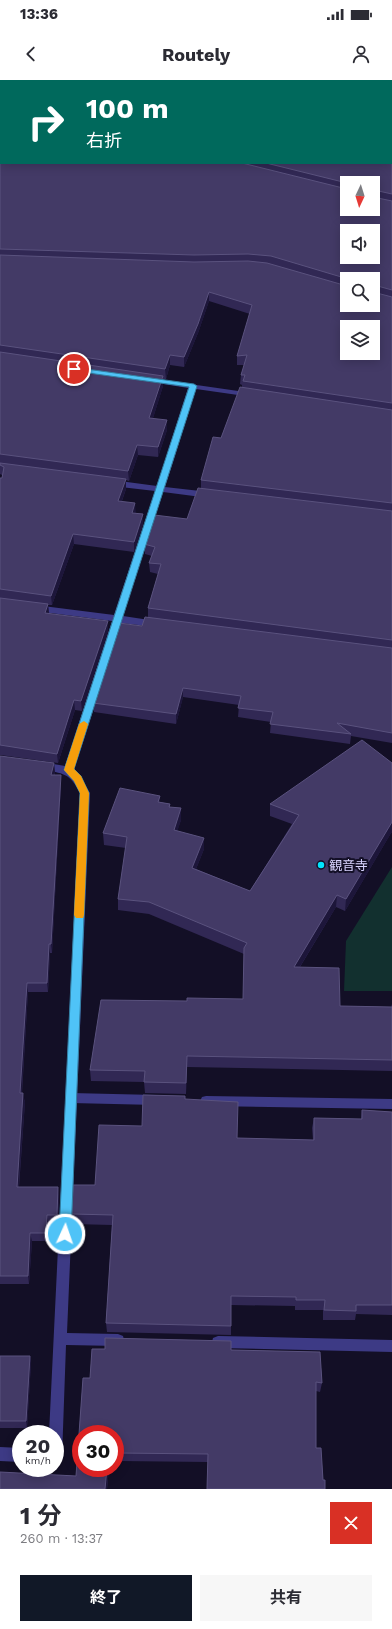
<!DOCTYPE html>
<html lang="ja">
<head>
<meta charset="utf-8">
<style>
  body { margin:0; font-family:"Work Sans","Noto Sans JP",sans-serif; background:#f7f7f7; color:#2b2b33; height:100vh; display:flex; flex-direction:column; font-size:15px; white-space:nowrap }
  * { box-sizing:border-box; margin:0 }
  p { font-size:13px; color:#7c7c81 }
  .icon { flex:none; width:22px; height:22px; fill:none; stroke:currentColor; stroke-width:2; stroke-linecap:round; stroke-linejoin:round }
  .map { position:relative; height:1409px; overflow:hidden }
  .sheet { display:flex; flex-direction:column; background:#fff; flex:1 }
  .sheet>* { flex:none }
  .banner { position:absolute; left:0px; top:0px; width:392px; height:84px; box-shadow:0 2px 10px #0003; background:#00695c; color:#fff; overflow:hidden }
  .needle { width:26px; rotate:184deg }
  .fabs { position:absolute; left:340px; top:96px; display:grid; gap:8px }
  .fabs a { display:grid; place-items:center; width:40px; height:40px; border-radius:0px; background:#fff; box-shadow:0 2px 10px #0003; font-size:20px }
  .speed { position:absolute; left:12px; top:1345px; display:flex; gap:8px; font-size:20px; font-weight:700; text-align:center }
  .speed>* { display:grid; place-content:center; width:52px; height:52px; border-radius:50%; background:#fff; box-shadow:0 2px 10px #0003; line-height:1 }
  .speed small { font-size:10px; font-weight:400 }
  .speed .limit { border:6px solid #d22; background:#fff; color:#111 }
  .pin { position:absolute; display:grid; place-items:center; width:34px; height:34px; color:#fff; margin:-17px; border:2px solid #fff; border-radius:50%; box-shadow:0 1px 4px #0007 }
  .me { position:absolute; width:44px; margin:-22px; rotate:3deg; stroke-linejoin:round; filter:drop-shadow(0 0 3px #0008) }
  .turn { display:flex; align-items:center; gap:14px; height:84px; padding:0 20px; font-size:18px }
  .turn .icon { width:52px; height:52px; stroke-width:2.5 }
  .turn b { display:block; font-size:28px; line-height:34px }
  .round { display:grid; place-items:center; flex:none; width:42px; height:42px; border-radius:0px; background:#f7f7f7 }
  .summary { display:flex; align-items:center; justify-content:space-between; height:68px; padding:0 20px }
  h1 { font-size:24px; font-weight:700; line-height:30px }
  .cta { display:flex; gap:8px; margin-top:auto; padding:8px 20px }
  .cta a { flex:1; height:46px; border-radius:0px; background:#111827; color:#fff; font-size:16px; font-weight:700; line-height:46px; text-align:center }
  .cta a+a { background:#f7f7f7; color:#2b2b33 }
  .status { display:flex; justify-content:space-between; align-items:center; height:28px; padding:0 20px; background:#fff; direction:ltr }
  .status svg { height:11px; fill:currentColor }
  header { display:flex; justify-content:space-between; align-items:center; height:52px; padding:0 20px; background:#fff; font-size:18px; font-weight:700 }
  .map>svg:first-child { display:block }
  .green { fill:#12302f }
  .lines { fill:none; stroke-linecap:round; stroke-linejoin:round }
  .service { fill:#3d3a85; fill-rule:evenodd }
  .minor { fill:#3d3a85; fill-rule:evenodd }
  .wall { fill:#312854; fill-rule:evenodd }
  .shaded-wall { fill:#1d163a }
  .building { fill:#433a66; stroke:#5a527e; fill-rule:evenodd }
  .route { fill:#4fc3f7; stroke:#337fa1 }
  .slow { fill:#f59e0b }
  .poi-dot { fill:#00e5ff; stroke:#130f26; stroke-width:1.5 }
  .labels { text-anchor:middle; stroke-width:4; stroke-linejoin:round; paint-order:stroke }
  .poi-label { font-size:13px; fill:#d9d4ff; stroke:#130f26; text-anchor:start }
</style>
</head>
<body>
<div class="status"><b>13:36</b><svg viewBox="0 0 49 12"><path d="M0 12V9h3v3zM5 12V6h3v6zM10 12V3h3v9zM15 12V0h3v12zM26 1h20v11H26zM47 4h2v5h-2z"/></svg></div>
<header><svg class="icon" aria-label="back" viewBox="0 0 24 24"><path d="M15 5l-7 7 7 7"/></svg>Routely<svg class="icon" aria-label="person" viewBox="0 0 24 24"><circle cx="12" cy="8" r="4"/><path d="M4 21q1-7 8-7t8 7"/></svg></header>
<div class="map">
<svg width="392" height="1409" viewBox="0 0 392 1409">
  <rect width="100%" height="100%" fill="#130f26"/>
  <path class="green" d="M392,787V911H344L346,861Z"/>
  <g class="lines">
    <path class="service" d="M71,1013L156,1015L160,1016L162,1020L160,1024L156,1025L71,1023L67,1022L65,1018L67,1014Z
      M206,1016L392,1019V1029L206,1026L202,1025L200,1021L202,1017Z"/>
    <path class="minor" d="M148,298L252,313L256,315L252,317L196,309L165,407L209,412L213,415L209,418L163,412L123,536L156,541L161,544L156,547L121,543L74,690L80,696L90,713L67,1253L118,1254L123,1256L124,1260L123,1264L118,1266L66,1265L62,1377L60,1382L55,1384V1354H49L80,713C70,693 63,693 42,690L38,689L37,686L38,683L42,682L65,686L112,541L35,531L30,528L35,525L114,535L155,411L112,406L108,403L112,400L157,406L188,308L151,302L147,300Z
      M218,1256L392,1260V1272L218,1268L213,1266L212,1262L213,1258Z
      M0,1367L21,1368V1382L0,1381Z"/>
  </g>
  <path class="wall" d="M0,0H392V1L391,0L1,1V83H391L392,4V663L351,656L350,664L270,653L271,642L238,637L239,625L183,617L176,644L94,632L93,623L148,537V528L158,494L150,492L149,483L152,476L145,474L144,464L187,439L201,408V400L221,358L242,308V305L240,304L241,295L244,285H237V276L250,234L209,221L198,253L184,287L170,285L166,299H163V306L153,338L167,350L158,377L138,375L129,401L126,400V409L122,421L135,433L143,434V444L134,472L74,464L52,525H48L49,533L108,551L82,631L75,630L58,683L0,675V398H2V395L0,394ZM347,103H373L347,129ZM347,199H373L347,225Z
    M0,676L54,683L55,693V695L61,704L52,873H50L48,912H28L22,1013L25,1022L19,1107L59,1115L58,1143H48L47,1161H32L29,1204H0Z
    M392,683V752L391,753L345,831L336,827L300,887L340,926L391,927L392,924V991L187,987L186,1014L145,1013L144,1002L91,1001L90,990L187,921L243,919L244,874L149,834L118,830V819L126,768L104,765L103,753L160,716V722L170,724V727L181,740L177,751L204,769L196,789L250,811L292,744L270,736V724Z
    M185,1019L237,1058L313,1060L312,1048L314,1038L361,1039L362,1030L392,1032V1235L356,1234L355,1240H323V1230H295V1226L231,1225V1255L107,1252L106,1243L112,1145L73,1144L72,1134L142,1046Z
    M105,1258L231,1261V1270L320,1272L322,1303L320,1312L316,1311V1368H321L323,1400H325V1409H207L208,1382L118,1381V1383H115V1354H81V1388H109L107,1409H0V1392L76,1396L83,1298H90L92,1269H105Z
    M0,1276H30L31,1283L27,1348H0Z"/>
  <path class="shaded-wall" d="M209,212V221L198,253L184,287V277Z
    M170,275V285L166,299L165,289Z
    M163,296V306L150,348L149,338Z
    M167,340V350L158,377V367Z
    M137,365L138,375L129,401L128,391Z
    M126,399V409L118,431V421Z
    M135,423L136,433L133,442L132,433Z
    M143,434V444L134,472V462Z
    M73,454L74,464L52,525L51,516Z
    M48,524L49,534L45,533Z
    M108,541V551L82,631L81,621Z
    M183,608V617L176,644V634Z
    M74,620L75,630L58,683L57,674Z
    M54,683L55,693L52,704L51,695Z
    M61,695V704L52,873L51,864Z
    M160,716V727L158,722Z
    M181,728V740L174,762V750Z
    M392,742V752L391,753L345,831L346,819Z
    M204,758V769L192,799V788Z
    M337,815L336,827L293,898L294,887Z
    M49,864L50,873L48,912L47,903Z
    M27,903L28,912L21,1022L20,1013Z
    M187,976V987L186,1014V1003Z
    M23,1013L25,1022L18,1115L17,1107Z
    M58,1107L59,1115L58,1143L57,1135Z
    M47,1135L48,1143L47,1161L46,1153Z
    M30,1153L32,1161L29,1204L28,1196Z
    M30,1276L31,1283L27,1348L26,1341Z
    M107,1388H109L107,1409H105Z"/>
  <path class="building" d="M0,0H390V1H1V18L0,17Z
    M391,3L392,4V46L391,47Z
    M0,23H1V63L0,62Z
    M391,50L392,53V114L374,110L373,111V103H347L266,83H391Z
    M1,65V83H242L347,109V129H373V115V117L392,121V210L374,205L373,206V199H348L271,176L248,174L194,175L0,169V69ZM347,151H373V177H347Z
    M0,175L194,182L248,181L267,183L347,206V225H373V210V212L392,217V323L243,301L245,295H241L247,275L237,276L252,225L209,212L198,244L184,277L170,275L165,289L0,265ZM347,247H373V273H347Z
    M0,272L163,296L149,338L167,340L158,367L137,365L128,391L0,374Z
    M240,307L392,330V423L201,400L213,357L221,358Z
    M0,383L126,399L118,421L135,423L132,433L143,434L134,462L73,454L51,516L0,509V398H2L4,387L0,385Z
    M198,408L392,431V560L148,528L161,484L149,483L155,467L144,464L154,435L187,439Z
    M0,518L48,524L45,533L108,541L81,621L74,620L57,674L0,665Z
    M145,537L392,568V653L337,643L351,654L270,644L273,632L238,628L241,616L183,608L176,634L93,623L119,543L142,546Z
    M362,660L392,683V742L346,819L337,815L294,887L339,888L340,926L392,927V980L187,976L186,1003L144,1002L145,991L90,990L101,920L187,921V918L243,919L244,868L247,863L149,822L118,819L127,757L103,753L120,708L160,716L158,722L170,724L169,727L181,728L174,750L204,758L192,788L250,811L299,735L270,724Z
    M0,676L54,683L51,695H61L51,864H49L47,903H27L20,1013H23L17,1107H58L57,1135H47L46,1153H30L28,1196H0Z
    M143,1015L185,1016V1019L238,1022L237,1058L314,1060V1038L362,1039V1030L392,1032V1225H356V1231L324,1230L325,1220H296V1217L231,1216V1246L106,1243L113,1135L72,1134L73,1105H95L99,1045L142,1046Z
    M105,1258L231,1261V1270L320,1272L322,1303L316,1302V1368H321L323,1400H325V1409H207L208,1374L117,1373V1375H115V1354H81V1388H107L105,1409H0V1392L76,1396L83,1298H90L92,1269H105Z
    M0,1276H30L26,1341H0Z"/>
  <path class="route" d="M72,287L194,304L197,306L74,689L81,696L89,713L71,1154L69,1157L65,1159L61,1157L59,1154L80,713L74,701L64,690L189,307L74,291L71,289Z"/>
  <path class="slow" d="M84,641L88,644L74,689L81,696L89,713L84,835L83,838H76L74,835L80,713L74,701L64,690L79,644Z"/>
  <circle class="poi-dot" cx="321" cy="785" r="4"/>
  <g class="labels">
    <g class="poi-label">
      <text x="329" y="790">観音寺</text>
    </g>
  </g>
</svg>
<div class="fabs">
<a><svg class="needle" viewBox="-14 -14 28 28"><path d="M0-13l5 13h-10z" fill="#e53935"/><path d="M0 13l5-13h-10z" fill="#7c7c81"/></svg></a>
<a><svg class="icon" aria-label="sound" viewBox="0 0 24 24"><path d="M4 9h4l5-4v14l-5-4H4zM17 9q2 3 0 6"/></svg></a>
<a><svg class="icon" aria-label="search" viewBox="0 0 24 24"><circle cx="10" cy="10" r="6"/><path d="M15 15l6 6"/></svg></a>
<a><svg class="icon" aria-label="layers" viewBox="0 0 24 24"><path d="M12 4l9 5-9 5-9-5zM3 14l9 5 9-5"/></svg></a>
</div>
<div class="speed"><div>20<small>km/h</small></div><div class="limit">30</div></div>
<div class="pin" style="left:74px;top:289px;background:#d93025"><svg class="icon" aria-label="arrive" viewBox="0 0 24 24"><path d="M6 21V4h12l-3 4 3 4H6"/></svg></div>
<svg class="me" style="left:65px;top:1154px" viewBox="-20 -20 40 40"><circle r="17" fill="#4fc3f7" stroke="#fff" stroke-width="3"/><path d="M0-11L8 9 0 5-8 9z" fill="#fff"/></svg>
<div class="banner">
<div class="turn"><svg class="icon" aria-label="right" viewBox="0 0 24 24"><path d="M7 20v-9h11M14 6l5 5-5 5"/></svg><div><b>100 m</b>右折</div></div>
</div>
</div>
<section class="sheet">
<div class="summary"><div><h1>1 分</h1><p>260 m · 13:37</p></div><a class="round" style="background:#d93025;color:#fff"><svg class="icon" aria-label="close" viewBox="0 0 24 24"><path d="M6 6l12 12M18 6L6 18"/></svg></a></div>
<div class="cta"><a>終了</a><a>共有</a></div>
</section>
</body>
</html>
